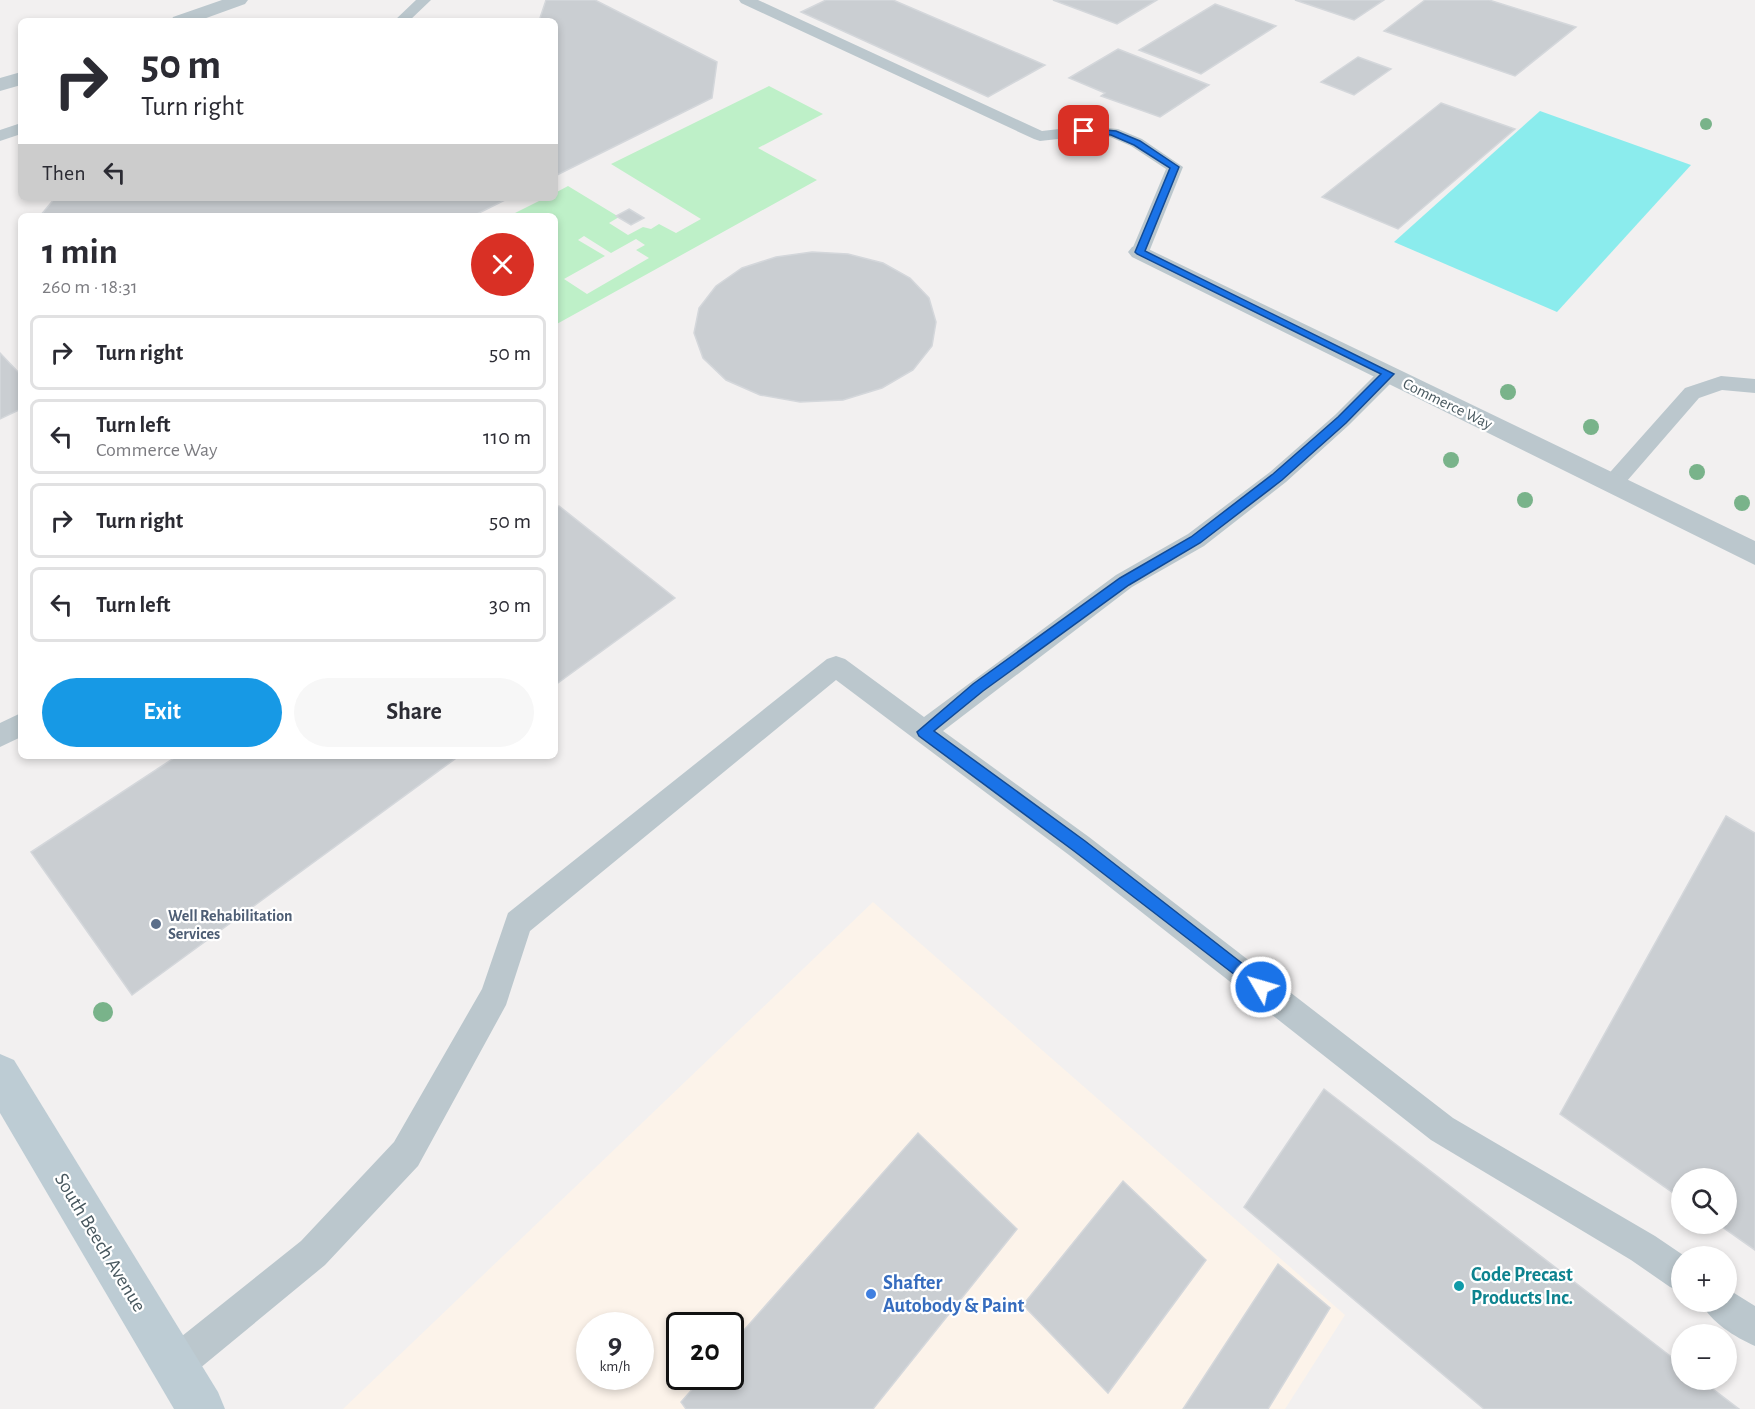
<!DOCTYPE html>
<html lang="en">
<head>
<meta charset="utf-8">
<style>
  body { margin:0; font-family:"Alegreya Sans",sans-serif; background:#f7f7f7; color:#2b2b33; height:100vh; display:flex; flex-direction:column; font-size:22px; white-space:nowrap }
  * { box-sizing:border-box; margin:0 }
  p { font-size:20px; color:#7c7c81 }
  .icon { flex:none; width:33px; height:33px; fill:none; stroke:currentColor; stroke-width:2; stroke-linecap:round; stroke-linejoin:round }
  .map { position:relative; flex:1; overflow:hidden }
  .details { position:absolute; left:18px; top:213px; width:540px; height:546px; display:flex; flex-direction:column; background:#fff; border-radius:9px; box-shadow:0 3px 9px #0003 }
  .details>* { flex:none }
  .guide { position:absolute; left:18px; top:18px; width:540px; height:183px; border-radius:9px; box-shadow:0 3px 9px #0003; background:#fff; color:#2b2b33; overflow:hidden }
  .tools { position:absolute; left:1671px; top:1168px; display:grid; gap:12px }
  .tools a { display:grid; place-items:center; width:66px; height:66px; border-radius:50%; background:#fff; box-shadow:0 3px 9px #0003; font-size:30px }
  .speed { position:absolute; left:576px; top:1312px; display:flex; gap:12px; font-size:30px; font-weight:700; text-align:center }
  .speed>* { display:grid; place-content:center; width:78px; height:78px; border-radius:50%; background:#fff; box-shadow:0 3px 9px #0003; line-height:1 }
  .speed small { font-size:15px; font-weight:400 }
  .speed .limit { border:3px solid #111; border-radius:9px; background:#fff; color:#111 }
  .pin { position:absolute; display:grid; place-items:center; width:51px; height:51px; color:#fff; margin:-26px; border-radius:12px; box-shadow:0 3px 9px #0006 }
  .me { position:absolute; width:66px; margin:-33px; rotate:308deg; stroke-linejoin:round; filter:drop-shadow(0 0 4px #0008) }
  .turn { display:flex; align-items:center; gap:21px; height:126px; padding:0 24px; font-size:27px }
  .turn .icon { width:78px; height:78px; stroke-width:2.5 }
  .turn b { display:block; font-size:42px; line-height:51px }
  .then { display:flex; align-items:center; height:57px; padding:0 24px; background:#0003; gap:12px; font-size:22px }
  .round { display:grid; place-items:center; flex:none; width:63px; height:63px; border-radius:32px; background:#f7f7f7 }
  .head { display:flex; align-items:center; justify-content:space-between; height:102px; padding:0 24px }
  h1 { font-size:36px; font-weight:700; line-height:45px }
  .primary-button { display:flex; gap:12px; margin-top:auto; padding:12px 24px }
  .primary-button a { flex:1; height:69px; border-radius:36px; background:#1799e5; color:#fff; font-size:24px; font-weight:700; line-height:69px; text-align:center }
  .primary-button a+a { background:#f7f7f7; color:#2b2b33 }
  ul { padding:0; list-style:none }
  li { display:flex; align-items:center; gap:18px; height:75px; margin:0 12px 9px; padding:0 12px; border:3px solid #e1e1e2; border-radius:9px }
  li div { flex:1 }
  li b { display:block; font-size:22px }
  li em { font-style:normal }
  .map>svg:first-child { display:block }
  .commercial { fill:#fcf3ea; fill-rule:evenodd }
  .green { fill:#bef0c8; fill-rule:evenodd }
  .water { fill:#8beced }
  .building { fill:#caced2; stroke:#d4d7db; stroke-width:1.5 }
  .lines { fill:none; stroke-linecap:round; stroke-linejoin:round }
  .service { fill:#bbc7cd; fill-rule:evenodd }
  .minor { fill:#bbc7cd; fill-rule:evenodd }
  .secondary { fill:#bdccd4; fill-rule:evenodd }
  .tree { fill:#79b38a }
  .route { fill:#1a73e8; stroke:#114b97; stroke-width:1.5 }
  .service-dot { fill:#5c6f8a; stroke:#fff; stroke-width:2 }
  .culture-dot { fill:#0f9aa8; stroke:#fff; stroke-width:2 }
  .shop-dot { fill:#3f7fe0; stroke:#fff; stroke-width:2 }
  .labels { text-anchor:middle; stroke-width:4.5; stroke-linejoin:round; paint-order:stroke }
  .street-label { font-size:16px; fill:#47575e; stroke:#fff }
  .service-label { font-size:16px; font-weight:bold; fill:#4e5e75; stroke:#fff; text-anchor:start }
  .near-street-label { font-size:20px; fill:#47575e; stroke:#fff }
  .near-culture-label { font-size:20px; font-weight:bold; fill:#0d838f; stroke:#fff; text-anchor:start }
  .near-shop-label { font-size:20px; font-weight:bold; fill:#366cbe; stroke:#fff; text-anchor:start }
</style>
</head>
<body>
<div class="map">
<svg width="1755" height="1409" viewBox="0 0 1755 1409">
  <rect width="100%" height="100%" fill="#f2f0f0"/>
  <path class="commercial" d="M873,902L1345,1315L1285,1409H343ZM590,1326H640V1377H590ZM680,1326H730V1377H680Z"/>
  <path class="green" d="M769,86L823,114L758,148L817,180L555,325V216H509L545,198H555V193L568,186L619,217L609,223L628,235L643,227L651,229L659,224L676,233L701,219L611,164ZM584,236L611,253L636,239L645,245L636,250L649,258L587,294L564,279L605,256L578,240Z"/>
  <path class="water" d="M1540,111L1691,165L1557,312L1394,242Z"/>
  <path class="building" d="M546,0H595L717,62L712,98L555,176V21H539Z
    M826,0H893L1045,65L988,97L801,12Z
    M1053,0H1157L1117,24Z
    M1295,0H1384L1354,20Z
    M1425,0H1489L1576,27L1515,76L1384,31Z
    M1215,4L1276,26L1201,74L1139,50Z
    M1118,49L1209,85L1160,117L1101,96L1105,93L1069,78Z
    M1358,57L1391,69L1354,95L1321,82Z
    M1441,103L1515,129L1398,229L1322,197Z
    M55,198H509L473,216H40Z
    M629,209L644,218L631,225L616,216Z
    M812,252L848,254L883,263L910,278L929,298L936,322L932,346L913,370L882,388L843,400L800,402L760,395L726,380L703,358L694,333L699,308L716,286L742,268L776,257Z
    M0,353L21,375V409L0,419Z
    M559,506L675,598L555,685V509Z
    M177,756H459L132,995L31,852Z
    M1726,816L1755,833V1250L1718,1224H1726V1179H1682V1199L1560,1114Z
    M1324,1089L1682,1365V1380H1701L1739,1409H1484L1244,1207Z
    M918,1133L1017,1229L873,1409H686L681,1402L703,1377H730V1346Z
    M1123,1181L1206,1260L1108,1393L1023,1305Z
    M1278,1264L1330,1308L1268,1409H1183Z"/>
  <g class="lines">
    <path class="service" d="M416,0H431L409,21H394Z
      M739,0H758L1042,131L1085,126L1118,129L1142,139L1183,167L1149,252L1146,256H1134L1131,252L1166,169L1131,146L1110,137L1085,136L1040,141L1034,139L741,3Z
      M21,123V134L0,141V130Z
      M1388,367L1395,369L1398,374L1395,379L1349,425L1286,482L1204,546L1132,587L943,731L1089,837L1453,1118L1655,1236L1686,1257H1682V1292L1670,1287L1631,1260L1431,1140L1069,855L836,680L530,931L506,1005L418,1166L325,1265L188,1378L175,1383L162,1378L157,1365L162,1352L301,1241L394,1142L482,989L508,913L827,659L836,656L845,659L924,717L1116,575L1188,534L1270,472L1335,415L1381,369Z
      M1721,376L1755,379V393L1722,390L1699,398L1620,489L1612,492L1604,489L1601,484L1604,479L1685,388Z
      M21,713V737L0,747V723Z
      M1726,1288L1755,1306V1346C1735,1337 1710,1322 1701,1302H1726Z"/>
    <path class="minor" d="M222,0H248L245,4L198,21H171L173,17Z
      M21,72V85L0,91V78Z
      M1140,245L1755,541V565L1132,257L1128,252L1132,247Z"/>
    <path class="secondary" d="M0,1054L14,1060L218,1392L225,1409H174L0,1113Z"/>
  </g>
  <g class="tree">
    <circle cx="1706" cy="124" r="6"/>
    <circle cx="1508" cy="392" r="8"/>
    <circle cx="1591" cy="427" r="8"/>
    <circle cx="1451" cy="460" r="8"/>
    <circle cx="1697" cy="472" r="8"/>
    <circle cx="1525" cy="500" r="8"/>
    <circle cx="1742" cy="503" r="8"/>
    <circle cx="103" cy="1012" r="10"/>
  </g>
  <path class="route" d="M1084,128L1116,131L1140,141L1179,167L1145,251L1394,374L1346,423L1282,480L1200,543L1129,585L983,691L934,731L1085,841L1266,982L1269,987L1266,993L1261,995L1074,851L919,736L917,732L973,684L1120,578L1191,537L1273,474L1338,417L1381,374L1137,254L1135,252L1170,168L1134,145L1111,135L1081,132L1079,131Z"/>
  <circle class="service-dot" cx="156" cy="924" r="6"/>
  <circle class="culture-dot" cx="1459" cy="1286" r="6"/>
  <circle class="shop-dot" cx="871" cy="1294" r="6"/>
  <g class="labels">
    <g class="street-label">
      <text transform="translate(1448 403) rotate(26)" y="6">Commerce Way</text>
    </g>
    <g class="service-label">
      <text x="168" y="921">Well Rehabilitation<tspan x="168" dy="18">Services</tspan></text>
    </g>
    <g class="near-street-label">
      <text transform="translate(101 1242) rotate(59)" y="7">South Beech Avenue</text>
    </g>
    <g class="near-culture-label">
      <text x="1471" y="1281">Code Precast<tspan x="1471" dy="23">Products Inc.</tspan></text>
    </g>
    <g class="near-shop-label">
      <text x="883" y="1289">Shafter<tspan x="883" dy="23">Autobody &amp; Paint</tspan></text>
    </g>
  </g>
</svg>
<div class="tools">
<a><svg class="icon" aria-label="search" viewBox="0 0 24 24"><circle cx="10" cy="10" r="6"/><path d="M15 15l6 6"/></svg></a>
<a>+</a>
<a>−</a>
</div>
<div class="speed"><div>9<small>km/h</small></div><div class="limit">20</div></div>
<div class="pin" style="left:1084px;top:131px;background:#d93025"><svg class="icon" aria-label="arrive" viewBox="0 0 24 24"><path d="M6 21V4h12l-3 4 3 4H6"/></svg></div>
<svg class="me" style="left:1261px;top:987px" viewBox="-20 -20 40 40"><circle r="17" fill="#1a73e8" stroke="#fff" stroke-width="3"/><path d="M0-11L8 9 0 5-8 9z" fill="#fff"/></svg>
<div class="guide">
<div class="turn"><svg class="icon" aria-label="right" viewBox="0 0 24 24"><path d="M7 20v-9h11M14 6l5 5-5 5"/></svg><div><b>50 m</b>Turn right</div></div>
<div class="then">Then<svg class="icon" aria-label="left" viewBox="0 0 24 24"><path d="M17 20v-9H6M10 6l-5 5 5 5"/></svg></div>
</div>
<section class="details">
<div class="head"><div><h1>1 min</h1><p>260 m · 18:31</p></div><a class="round" style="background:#d93025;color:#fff"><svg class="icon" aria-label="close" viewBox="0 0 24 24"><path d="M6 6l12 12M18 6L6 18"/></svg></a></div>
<ul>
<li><svg class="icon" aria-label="right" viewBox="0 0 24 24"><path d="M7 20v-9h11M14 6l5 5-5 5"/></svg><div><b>Turn right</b></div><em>50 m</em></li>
<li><svg class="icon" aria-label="left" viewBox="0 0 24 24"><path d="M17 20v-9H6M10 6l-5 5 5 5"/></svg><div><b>Turn left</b><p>Commerce Way</p></div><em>110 m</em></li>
<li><svg class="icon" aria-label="right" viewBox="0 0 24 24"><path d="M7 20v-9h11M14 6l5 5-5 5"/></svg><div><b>Turn right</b></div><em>50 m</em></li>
<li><svg class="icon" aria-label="left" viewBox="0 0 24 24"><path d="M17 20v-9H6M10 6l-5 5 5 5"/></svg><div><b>Turn left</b></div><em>30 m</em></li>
</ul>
<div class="primary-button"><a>Exit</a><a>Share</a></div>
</section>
</div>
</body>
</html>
